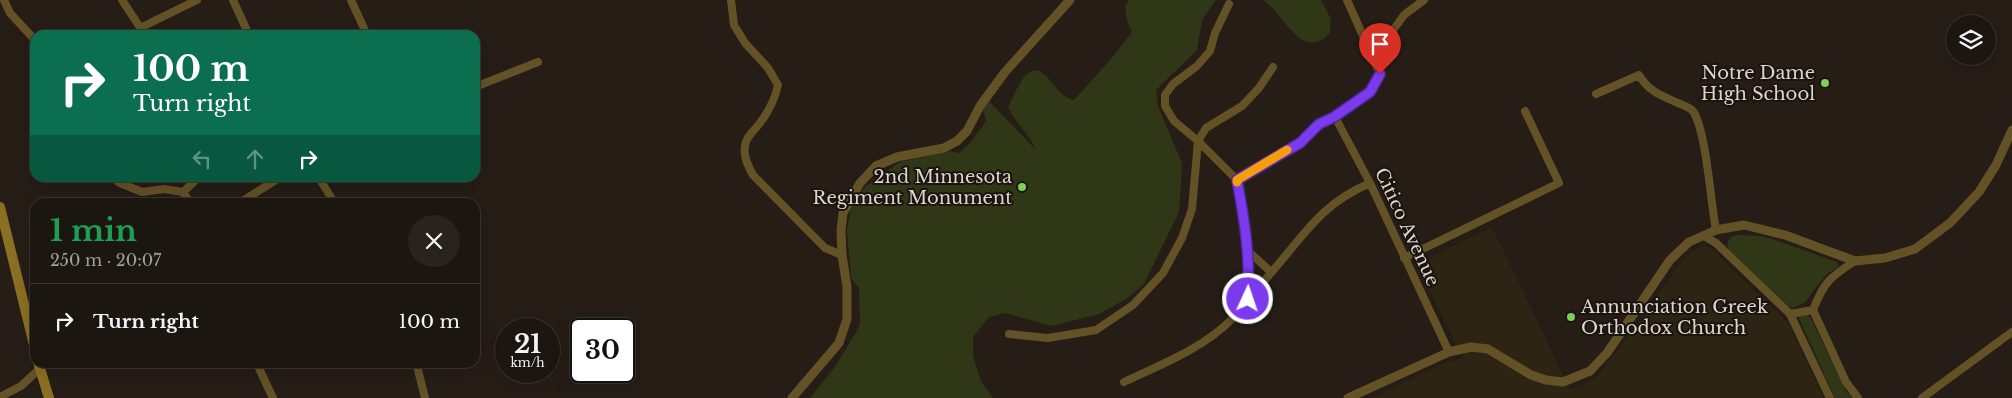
<!DOCTYPE html>
<html lang="en">
<head>
<meta charset="utf-8">
<style>
  body { margin:0; font-family:"Libre Baskerville",serif; background:#29231e; color:#f1f3f6; height:100vh; display:flex; flex-direction:column; font-size:19px; white-space:nowrap }
  * { box-sizing:border-box; margin:0 }
  p { font-size:16px; color:#a09f9f }
  .icon { flex:none; width:28px; height:28px; fill:none; stroke:currentColor; stroke-width:2; stroke-linecap:round; stroke-linejoin:round }
  .map { position:relative; flex:1; overflow:hidden }
  .details { position:absolute; left:30px; top:198px; width:450px; height:170px; display:flex; flex-direction:column; background:#1c1610; border-radius:15px; box-shadow:0 5px 20px #0002,0 0 0 1px #3a3530 }
  .details>* { flex:none }
  .hud { position:absolute; left:30px; top:30px; width:450px; height:152px; border-radius:15px; box-shadow:0 5px 20px #0002,0 0 0 1px #3a3530; background:#0b6e4f; color:#fff; overflow:hidden }
  .tools { position:absolute; left:1946px; top:15px; display:grid; gap:10px }
  .tools a { display:grid; place-items:center; width:50px; height:50px; border-radius:50%; background:#1c1610; box-shadow:0 5px 20px #0002,0 0 0 1px #3a3530; font-size:25px }
  .speed { position:absolute; left:495px; top:318px; display:flex; gap:10px; font-size:25px; font-weight:700; text-align:center }
  .speed>* { display:grid; place-content:center; width:65px; height:65px; border-radius:50%; background:#1c1610; box-shadow:0 5px 20px #0002,0 0 0 1px #3a3530; line-height:1 }
  .speed small { font-size:12px; font-weight:400 }
  .speed .limit { border:2px solid #111; border-radius:8px; background:#fff; color:#111 }
  .pin { position:absolute; display:grid; place-items:center; width:42px; height:42px; color:#fff; margin:-51px -21px; border-radius:50% 50% 50% 0; rotate:-45deg; box-shadow:0 0 5px #0007 }
  .pin .icon { rotate:45deg }
  .me { position:absolute; width:55px; margin:-28px; rotate:3deg; stroke-linejoin:round; filter:drop-shadow(0 0 4px #0008) }
  .turn { display:flex; align-items:center; gap:18px; height:105px; padding:0 20px; font-size:22px }
  .turn .icon { width:65px; height:65px; stroke-width:2.5 }
  .turn b { display:block; font-size:35px; line-height:42px }
  .lanes { display:flex; align-items:center; height:48px; padding:0 20px; background:#0003; justify-content:center; gap:25px; direction:ltr }
  .lanes .off { opacity:.35 }
  .round { display:grid; place-items:center; flex:none; width:52px; height:52px; border-radius:26px; background:#29231e }
  .summary { display:flex; align-items:center; justify-content:space-between; height:85px; padding:0 20px }
  h1 { font-size:30px; font-weight:700; line-height:38px; color:#1e9e55 }
  ul { padding:0; list-style:none }
  li { display:flex; align-items:center; gap:15px; height:75px; padding:0 20px; border-top:1px solid #3a3530 }
  li div { flex:1 }
  li b { display:block; font-size:19px }
  li em { font-style:normal }
  .map>svg:first-child { display:block }
  .medical { fill:#2d2414 }
  .green { fill:#303716 }
  .lines { fill:none; stroke-linecap:round; stroke-linejoin:round }
  .minor { stroke:#645227; stroke-width:8 }
  .tertiary { stroke:#645227; stroke-width:9 }
  .secondary { stroke:#8b6f23; stroke-width:10 }
  .route-casing { stroke:#51269a; stroke-width:12 }
  .route { stroke:#7c3aed; stroke-width:9 }
  .slow { stroke:#f59e0b; stroke-width:9 }
  .poi-dot { fill:#7cd154; stroke:#1b140d; stroke-width:2 }
  .labels { text-anchor:middle; stroke-width:4; stroke-linejoin:round; paint-order:stroke }
  .poi-label { font-size:18px; fill:#dad5d0; stroke:#1b140d; text-anchor:end }
  .street-label { font-size:18px; fill:#dad5d0; stroke:#1b140d }
</style>
</head>
<body>
<div class="map">
<svg width="2012" height="398" viewBox="0 0 2012 398">
  <rect width="100%" height="100%" fill="#251d16"/>
  <path class="medical" d="M1492,227L1570,389L1579,387L1597,377L1647,311L1686,255L1701,246L1709,247L1788,323L1824,398H1372L1445,363L1463,358L1416,264Z"/>
  <path class="green" d="M1129,0H1216L1202,20L1197,50L1156,90L1158,106L1182,163L1181,184L1179,212L1144,284L1126,299L1099,314L1052,326L1005,313L989,317L973,337V356L981,381L993,398H810L834,368L858,329L860,322L859,288L851,278L847,230L850,212L855,199L866,186L900,162L950,151L959,153L971,142L986,121L983,110L989,101L1036,150C1030,135 1016,124 1008,107C1013,98 1018,84 1025,76C1045,56 1054,98 1074,100L1111,59L1132,32L1127,21L1125,6Z
    M1263,0H1321L1331,19L1330,33C1301,63 1284,13 1263,0Z
    M1736,235L1761,236L1772,239L1837,262L1839,266L1826,275L1805,302L1793,308L1787,306L1728,249C1727,242 1729,237 1736,235Z
    M1807,314L1812,320L1846,391L1853,398H1835L1798,316Z"/>
  <g class="lines">
    <path class="minor" d="M4,0L10,13L35,40
      M122,0L145,35
      M233,0L249,35
      M351,0L367,35
      M731,0L734,25L745,43L768,68L778,85C775,99 769,111 760,123C755,130 746,136 745,146C743,156 748,166 753,175L825,248L842,255
      M1229,4L1215,33L1210,51L1197,66L1173,84L1165,95V106L1174,121L1198,141L1237,180L1247,230L1249,265L1248,299
      M140,28L197,0
      M1373,58L1404,15L1424,0
      M475,87L538,62
      M1596,94L1639,75C1648,91 1662,96 1678,103C1683,105 1689,107 1692,110C1706,126 1711,206 1716,230
      M1335,117L1370,183L1449,352
      M113,178L120,183L142,192L164,189L183,192L190,202
      M319,178L334,202
      M1237,180L1300,143L1319,123L1335,117L1370,92L1380,74L1347,0
      M183,192L198,178
      M241,202L279,178
      M1704,236L1716,243L1790,314L1830,398
      M1248,251L1271,272
      M1404,258L1559,183L1525,111
      M1813,310L1846,382L1858,398
      M1813,310C1824,282 1830,277 1855,261
      M1790,314L1813,310
      M1009,334L1048,338L1096,330L1133,305L1163,273L1182,238L1192,209L1198,141L1206,128L1242,106L1259,88L1273,67
      M256,362L273,398
      M416,362L425,398
      M1124,382C1160,365 1202,349 1231,320C1249,298 1268,277 1286,255C1313,222 1329,201 1370,183
      M0,397L21,386L47,362
      M1922,398L2012,332"/>
    <path class="tertiary" d="M792,398L839,343L847,319V287L842,255L841,230L843,213L860,183L876,166L897,157L944,148L957,141L967,131L980,106L1005,72L1070,0
      M1348,398L1449,352L1471,347L1488,349L1531,375L1546,380L1563,382L1590,371L1607,353L1670,260L1689,242L1716,230L1744,225L1785,235L1855,261L1885,258L1915,249L1950,223L1979,192L1996,165L2012,130"/>
    <path class="secondary" d="M0,207L35,349
      M38,362L49,398"/>
  </g>
  <g class="lines">
    <defs>
      <path id="route" d="M1248,299C1250,256 1245,223 1237,180L1300,143L1319,124L1334,117L1370,92L1380,74"/>
    </defs>
    <use href="#route" class="route-casing"/>
    <use href="#route" class="route"/>
    <path class="slow" d="M1237,182V180L1287,150"/>
  </g>
  <g class="poi-dot">
    <circle cx="1825" cy="83" r="5"/>
    <circle cx="1022" cy="187" r="5"/>
    <circle cx="1571" cy="317" r="5"/>
  </g>
  <g class="labels">
    <g class="poi-label">
      <text x="1815" y="79">Notre Dame<tspan x="1815" dy="21">High School</tspan></text>
      <text x="1012" y="183">2nd Minnesota<tspan x="1012" dy="21">Regiment Monument</tspan></text>
      <text x="1581" y="313" text-anchor="start">Annunciation Greek<tspan x="1581" dy="21">Orthodox Church</tspan></text>
    </g>
    <g class="street-label">
      <text transform="translate(1407 227) rotate(65)" y="6">Citico Avenue</text>
    </g>
  </g>
</svg>
<div class="tools">
<a><svg class="icon" aria-label="layers" viewBox="0 0 24 24"><path d="M12 4l9 5-9 5-9-5zM3 14l9 5 9-5"/></svg></a>
</div>
<div class="speed"><div>21<small>km/h</small></div><div class="limit">30</div></div>
<div class="pin" style="left:1380px;top:74px;background:#d93025"><svg class="icon" aria-label="arrive" viewBox="0 0 24 24"><path d="M6 21V4h12l-3 4 3 4H6"/></svg></div>
<svg class="me" style="left:1248px;top:299px" viewBox="-20 -20 40 40"><circle r="17" fill="#7c3aed" stroke="#fff" stroke-width="3"/><path d="M0-11L8 9 0 5-8 9z" fill="#fff"/></svg>
<div class="hud">
<div class="turn"><svg class="icon" aria-label="right" viewBox="0 0 24 24"><path d="M7 20v-9h11M14 6l5 5-5 5"/></svg><div><b>100 m</b>Turn right</div></div>
<div class="lanes"><svg class="icon off" aria-label="left" viewBox="0 0 24 24"><path d="M17 20v-9H6M10 6l-5 5 5 5"/></svg><svg class="icon off" aria-label="ahead" viewBox="0 0 24 24"><path d="M12 20V5M6 11l6-6 6 6"/></svg><svg class="icon" aria-label="right" viewBox="0 0 24 24"><path d="M7 20v-9h11M14 6l5 5-5 5"/></svg></div>
</div>
<section class="details">
<div class="summary"><div><h1>1 min</h1><p>250 m · 20:07</p></div><a class="round"><svg class="icon" aria-label="close" viewBox="0 0 24 24"><path d="M6 6l12 12M18 6L6 18"/></svg></a></div>
<ul>
<li><svg class="icon" aria-label="right" viewBox="0 0 24 24"><path d="M7 20v-9h11M14 6l5 5-5 5"/></svg><div><b>Turn right</b></div><em>100 m</em></li>
</ul>
</section>
</div>
</body>
</html>
